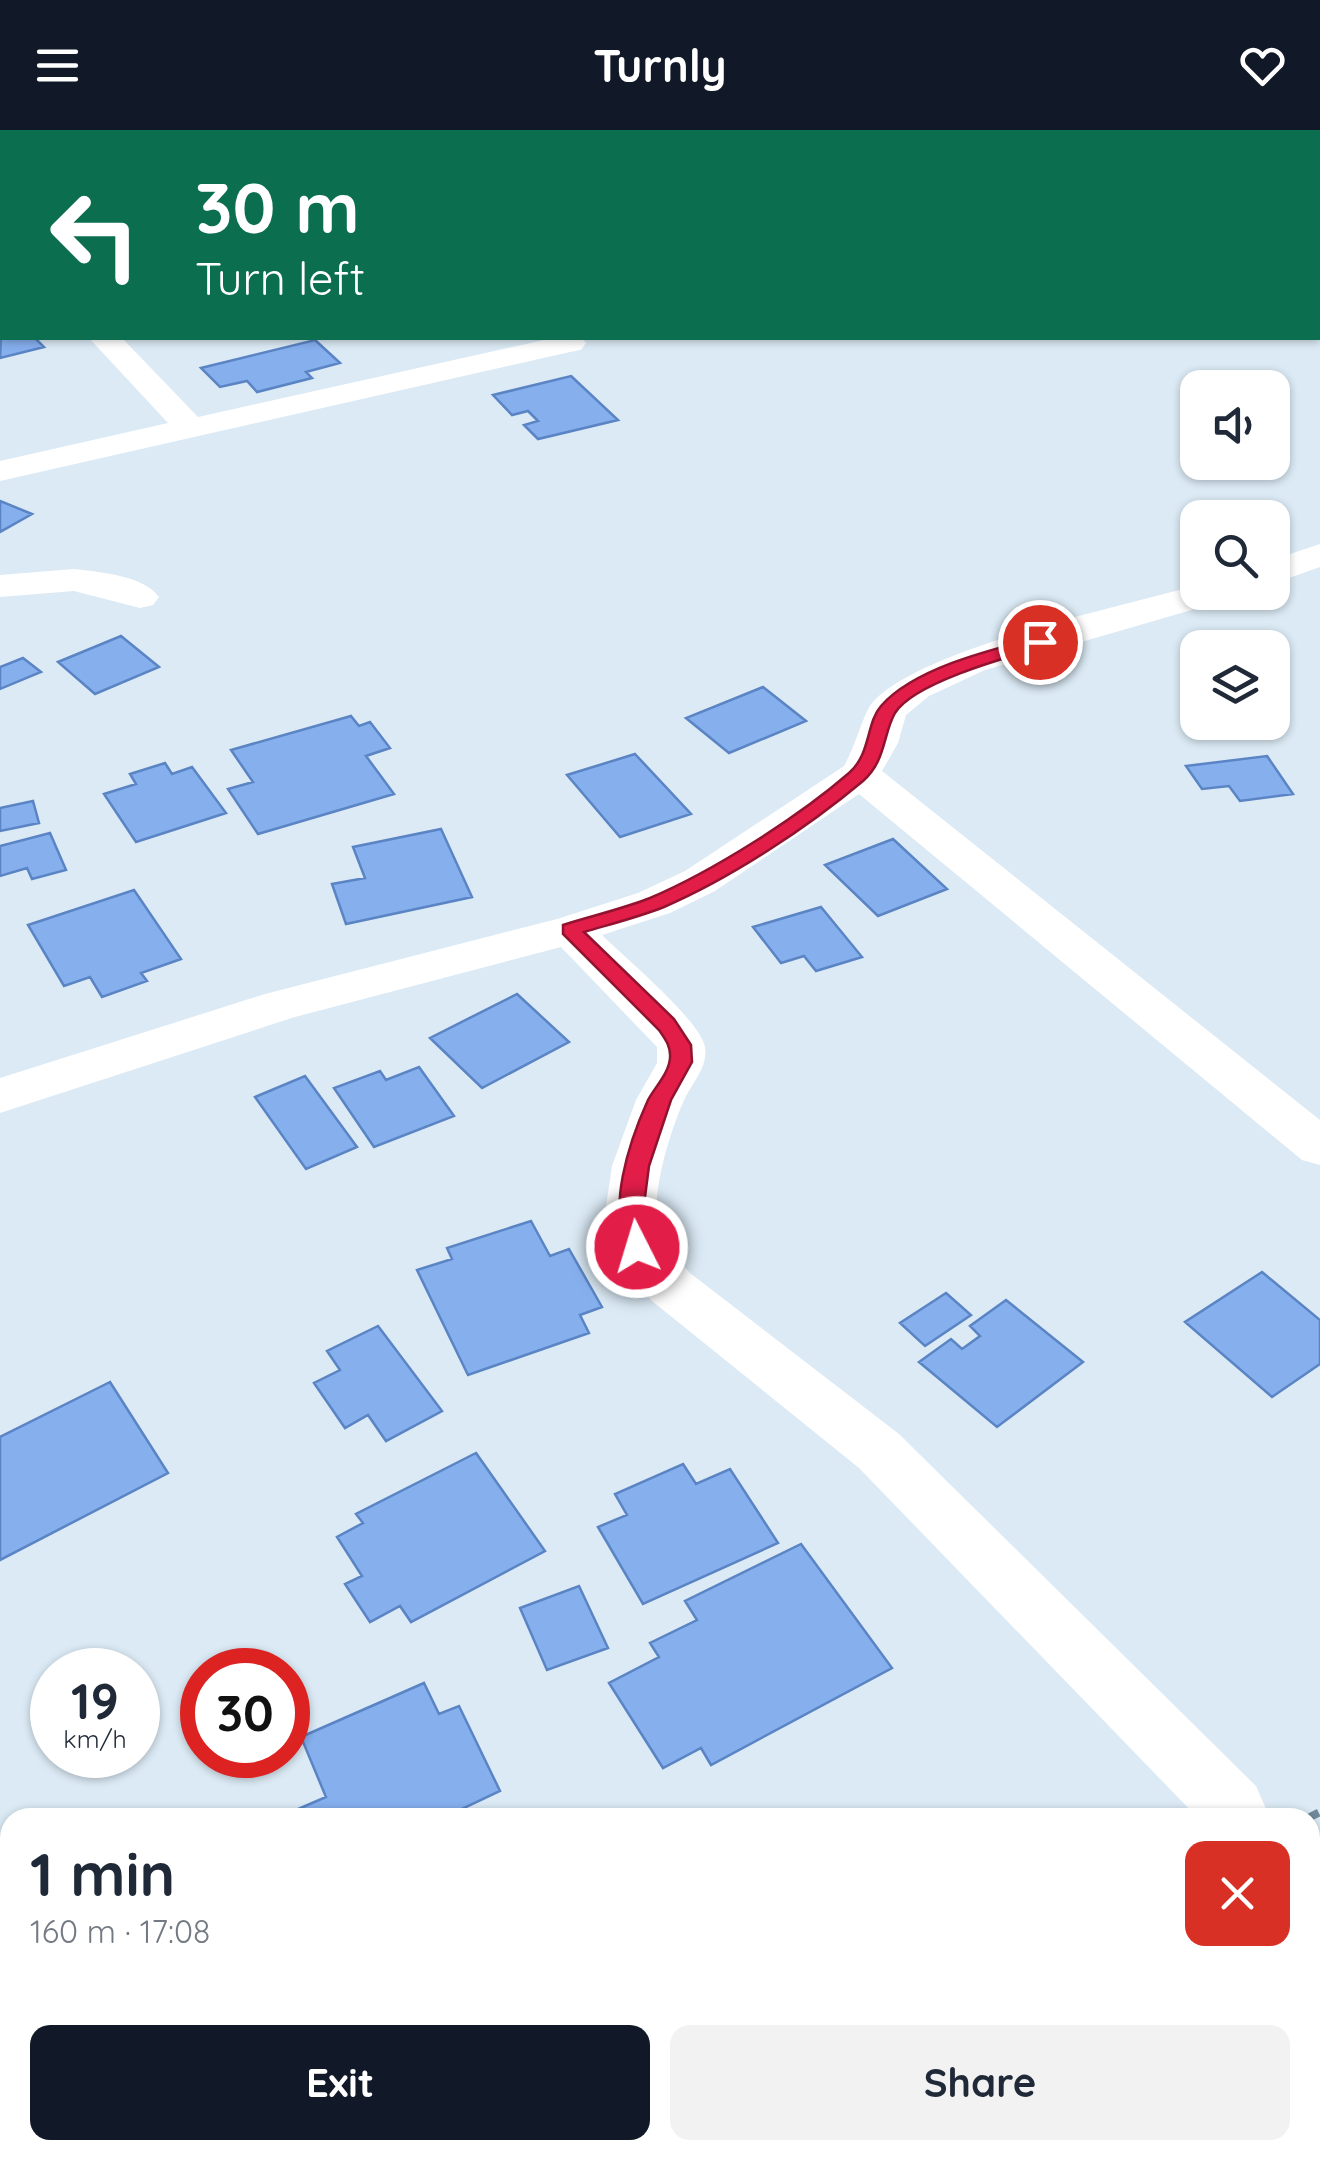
<!DOCTYPE html>
<html lang="en">
<head>
<meta charset="utf-8">
<style>
  body { margin:0; font-family:Quicksand,sans-serif; background:#f2f2f3; color:#1f2937; height:100vh; display:flex; flex-direction:column; font-size:38px; white-space:nowrap }
  * { box-sizing:border-box; margin:0 }
  p { font-size:32px; color:#747a83 }
  .icon { flex:none; width:55px; height:55px; fill:none; stroke:currentColor; stroke-width:2; stroke-linecap:round; stroke-linejoin:round }
  .map { position:relative; flex:1; overflow:hidden }
  .drawer { position:absolute; left:0px; top:1678px; width:1320px; height:352px; display:flex; flex-direction:column; background:#fff; border-radius:30px 30px 0 0; box-shadow:0 2px 8px #0004 }
  .drawer>* { flex:none }
  .guide { position:absolute; left:0px; top:0px; width:1320px; height:210px; box-shadow:0 2px 8px #0004; background:#0b6e4f; color:#fff; overflow:hidden }
  .fabs { position:absolute; left:1180px; top:240px; display:grid; gap:20px }
  .fabs a { display:grid; place-items:center; width:110px; height:110px; border-radius:20px; background:#fff; box-shadow:0 2px 8px #0004; font-size:50px }
  .speed { position:absolute; left:30px; top:1518px; display:flex; gap:20px; font-size:50px; font-weight:700; text-align:center }
  .speed>* { display:grid; place-content:center; width:130px; height:130px; border-radius:50%; background:#fff; box-shadow:0 2px 8px #0004; line-height:1 }
  .speed small { font-size:25px; font-weight:400 }
  .speed .limit { border:15px solid #d22; background:#fff; color:#111 }
  .pin { position:absolute; display:grid; place-items:center; width:85px; height:85px; color:#fff; margin:-42px; border:5px solid #fff; border-radius:50%; box-shadow:0 2px 10px #0007 }
  .me { position:absolute; width:110px; margin:-55px; rotate:355deg; stroke-linejoin:round; filter:drop-shadow(0 0 8px #0008) }
  .turn { display:flex; align-items:center; gap:35px; height:210px; padding:0 30px; font-size:45px }
  .turn .icon { width:130px; height:130px; stroke-width:2.5 }
  .turn b { display:block; font-size:70px; line-height:85px }
  .round { display:grid; place-items:center; flex:none; width:105px; height:105px; border-radius:20px; background:#f2f2f3 }
  .headline { display:flex; align-items:center; justify-content:space-between; height:170px; padding:0 30px }
  h1 { font-size:60px; font-weight:800; line-height:75px }
  .action { display:flex; gap:20px; margin-top:auto; padding:20px 30px }
  .action a { flex:1; height:115px; border-radius:20px; background:#111827; color:#fff; font-size:40px; font-weight:800; line-height:115px; text-align:center }
  .action a+a { background:#f2f2f3; color:#1f2937 }
  header { display:flex; justify-content:space-between; align-items:center; height:130px; padding:0 30px; background:#111827; color:#fff; font-size:45px; font-weight:800 }
  .map>svg:first-child { display:block }
  .building { fill:#86afee; stroke:#5a84c4; stroke-width:2.5 }
  .lines { fill:none; stroke-linecap:round; stroke-linejoin:round }
  .path { stroke:#718a9a; stroke-width:8; stroke-dasharray:12 6; stroke-linecap:butt }
  .street { fill:#fff; fill-rule:evenodd }
  .route { fill:#e11d48; stroke:#92132f; stroke-width:2.5 }
</style>
</head>
<body>
<header><svg class="icon" aria-label="menu" viewBox="0 0 24 24"><path d="M4 6h16M4 12h16M4 18h16"/></svg>Turnly<svg class="icon" aria-label="heart" viewBox="0 0 24 24"><path d="M12 20l-8-8c-3-5 5-10 8-4 3-6 11-1 8 4z"/></svg></header>
<div class="map">
<svg width="1320" height="2028" viewBox="0 0 1320 2028">
  <rect width="100%" height="100%" fill="#dbeaf5"/>
  <path class="building" d="M2,192V208H35L44,217L0,228Z
    M315,210L340,233L306,242L312,248L257,262L247,251L220,257L201,238Z
    M571,246L618,290L538,309L524,295L538,291L528,281L512,285L493,265Z
    M0,371L32,384L0,402Z
    M121,506L159,537L95,564L58,532Z
    M23,528L41,542L0,559V537Z
    M763,557L806,591L729,623L686,588Z
    M351,586L359,596L370,592L390,618L366,626L394,664L258,704L228,659L253,652L231,620Z
    M635,624L691,684L620,707L567,645Z
    M1267,626L1293,664L1240,671L1229,656L1202,659L1186,636Z
    M165,633L172,644L192,637L226,683L136,712L104,664L136,654L130,644Z
    M33,671L39,693L0,701V678Z
    M441,699L472,767L346,794L332,754L365,748L353,717Z
    M50,703L66,740L32,749L27,738L0,746V716Z
    M893,709L947,759L878,786L825,735Z
    M134,760L181,829L141,843L147,851L102,867L90,847L64,856L28,795Z
    M821,777L862,827L816,841L804,826L781,833L753,797Z
    M517,864L569,912L482,958L430,908Z
    M419,937L454,986L374,1017L334,958L380,941L386,950Z
    M305,946L357,1017L306,1039L255,967Z
    M531,1091L550,1126L569,1119L602,1177L580,1185L589,1203L468,1245L417,1140L452,1129L447,1118Z
    M1262,1142L1320,1190V1234L1272,1267L1185,1192Z
    M946,1163L971,1185L925,1216L900,1193Z
    M1006,1170L1083,1232L997,1297L919,1232L951,1209L962,1219L980,1206L970,1196Z
    M378,1196L442,1281L386,1311L368,1285L345,1298L314,1253L340,1240L327,1221Z
    M110,1252L168,1343L0,1430V1307Z
    M476,1323L545,1421L411,1492L400,1476L370,1492L345,1454L362,1446L337,1407L363,1393L356,1384Z
    M683,1334L696,1354L730,1339L778,1413L643,1474L598,1397L627,1385L615,1364Z
    M801,1414L892,1538L711,1635L701,1618L663,1638L609,1553L659,1527L650,1513L697,1490L685,1471Z
    M579,1456L608,1518L547,1540L520,1478Z
    M424,1553L439,1584L459,1576L500,1661L443,1688H291L289,1683L326,1667L301,1607Z
    M1310,1756L1320,1770V1950L1310,1955Z
    M886,2020H1080L1086,2028H892Z"/>
  <g class="lines">
    <path class="path" d="M1308,1688L1320,1682"/>
    <path class="street" d="M0,53H2V73H0Z
      M2,149V167L0,168V150Z
      M89,208H122L198,287L553,208H582L586,213L581,220L570,222L0,351V331L168,293Z
      M1320,414V437L1272,454V430Z
      M74,439C99,442 143,445 159,467L153,475L140,478L74,461L0,467V445Z
      M1198,455V462H1231L1226,470L985,540L929,566L906,585L898,613L882,641L1320,990V1035L1302,1030L859,664L715,761L670,783L602,805C624,827 700,890 705,917C708,936 694,951 686,966C671,997 646,1075 661,1107C666,1120 681,1132 690,1143L899,1304L1256,1656L1270,1688H1198L859,1338L652,1171L618,1131L604,1090L612,1036L636,970L657,933V917L561,817L295,887L0,983V948L265,864L557,789L638,763L685,741L844,636C854,620 864,582 872,573C919,519 1123,476 1198,455Z
      M0,1885L10,1889V1969L0,1965Z
      M46,2020H126L129,2028H49Z
      M513,2020H608L605,2028H510Z"/>
  </g>
  <path class="route" d="M1040,507L1049,512L1046,516C1011,526 914,552 895,583C883,604 886,631 863,651C807,698 731,748 664,777C639,787 611,794 584,802L674,889L691,915L692,932L671,970L649,1036L642,1090L649,1117L646,1123H629C606,1080 629,1012 648,970C655,957 669,943 670,928C671,916 665,909 659,900L563,804V795C591,786 622,779 650,768C713,741 797,688 849,643C871,624 866,593 881,576C914,538 993,519 1040,507Z"/>
</svg>
<div class="fabs">
<a><svg class="icon" aria-label="sound" viewBox="0 0 24 24"><path d="M4 9h4l5-4v14l-5-4H4zM17 9q2 3 0 6"/></svg></a>
<a><svg class="icon" aria-label="search" viewBox="0 0 24 24"><circle cx="10" cy="10" r="6"/><path d="M15 15l6 6"/></svg></a>
<a><svg class="icon" aria-label="layers" viewBox="0 0 24 24"><path d="M12 4l9 5-9 5-9-5zM3 14l9 5 9-5"/></svg></a>
</div>
<div class="speed"><div>19<small>km/h</small></div><div class="limit">30</div></div>
<div class="pin" style="left:1040px;top:512px;background:#d93025"><svg class="icon" aria-label="arrive" viewBox="0 0 24 24"><path d="M6 21V4h12l-3 4 3 4H6"/></svg></div>
<svg class="me" style="left:637px;top:1117px" viewBox="-20 -20 40 40"><circle r="17" fill="#e11d48" stroke="#fff" stroke-width="3"/><path d="M0-11L8 9 0 5-8 9z" fill="#fff"/></svg>
<div class="guide">
<div class="turn"><svg class="icon" aria-label="left" viewBox="0 0 24 24"><path d="M17 20v-9H6M10 6l-5 5 5 5"/></svg><div><b>30 m</b>Turn left</div></div>
</div>
<section class="drawer">
<div class="headline"><div><h1>1 min</h1><p>160 m · 17:08</p></div><a class="round" style="background:#d93025;color:#fff"><svg class="icon" aria-label="close" viewBox="0 0 24 24"><path d="M6 6l12 12M18 6L6 18"/></svg></a></div>
<div class="action"><a>Exit</a><a>Share</a></div>
</section>
</div>
</body>
</html>
